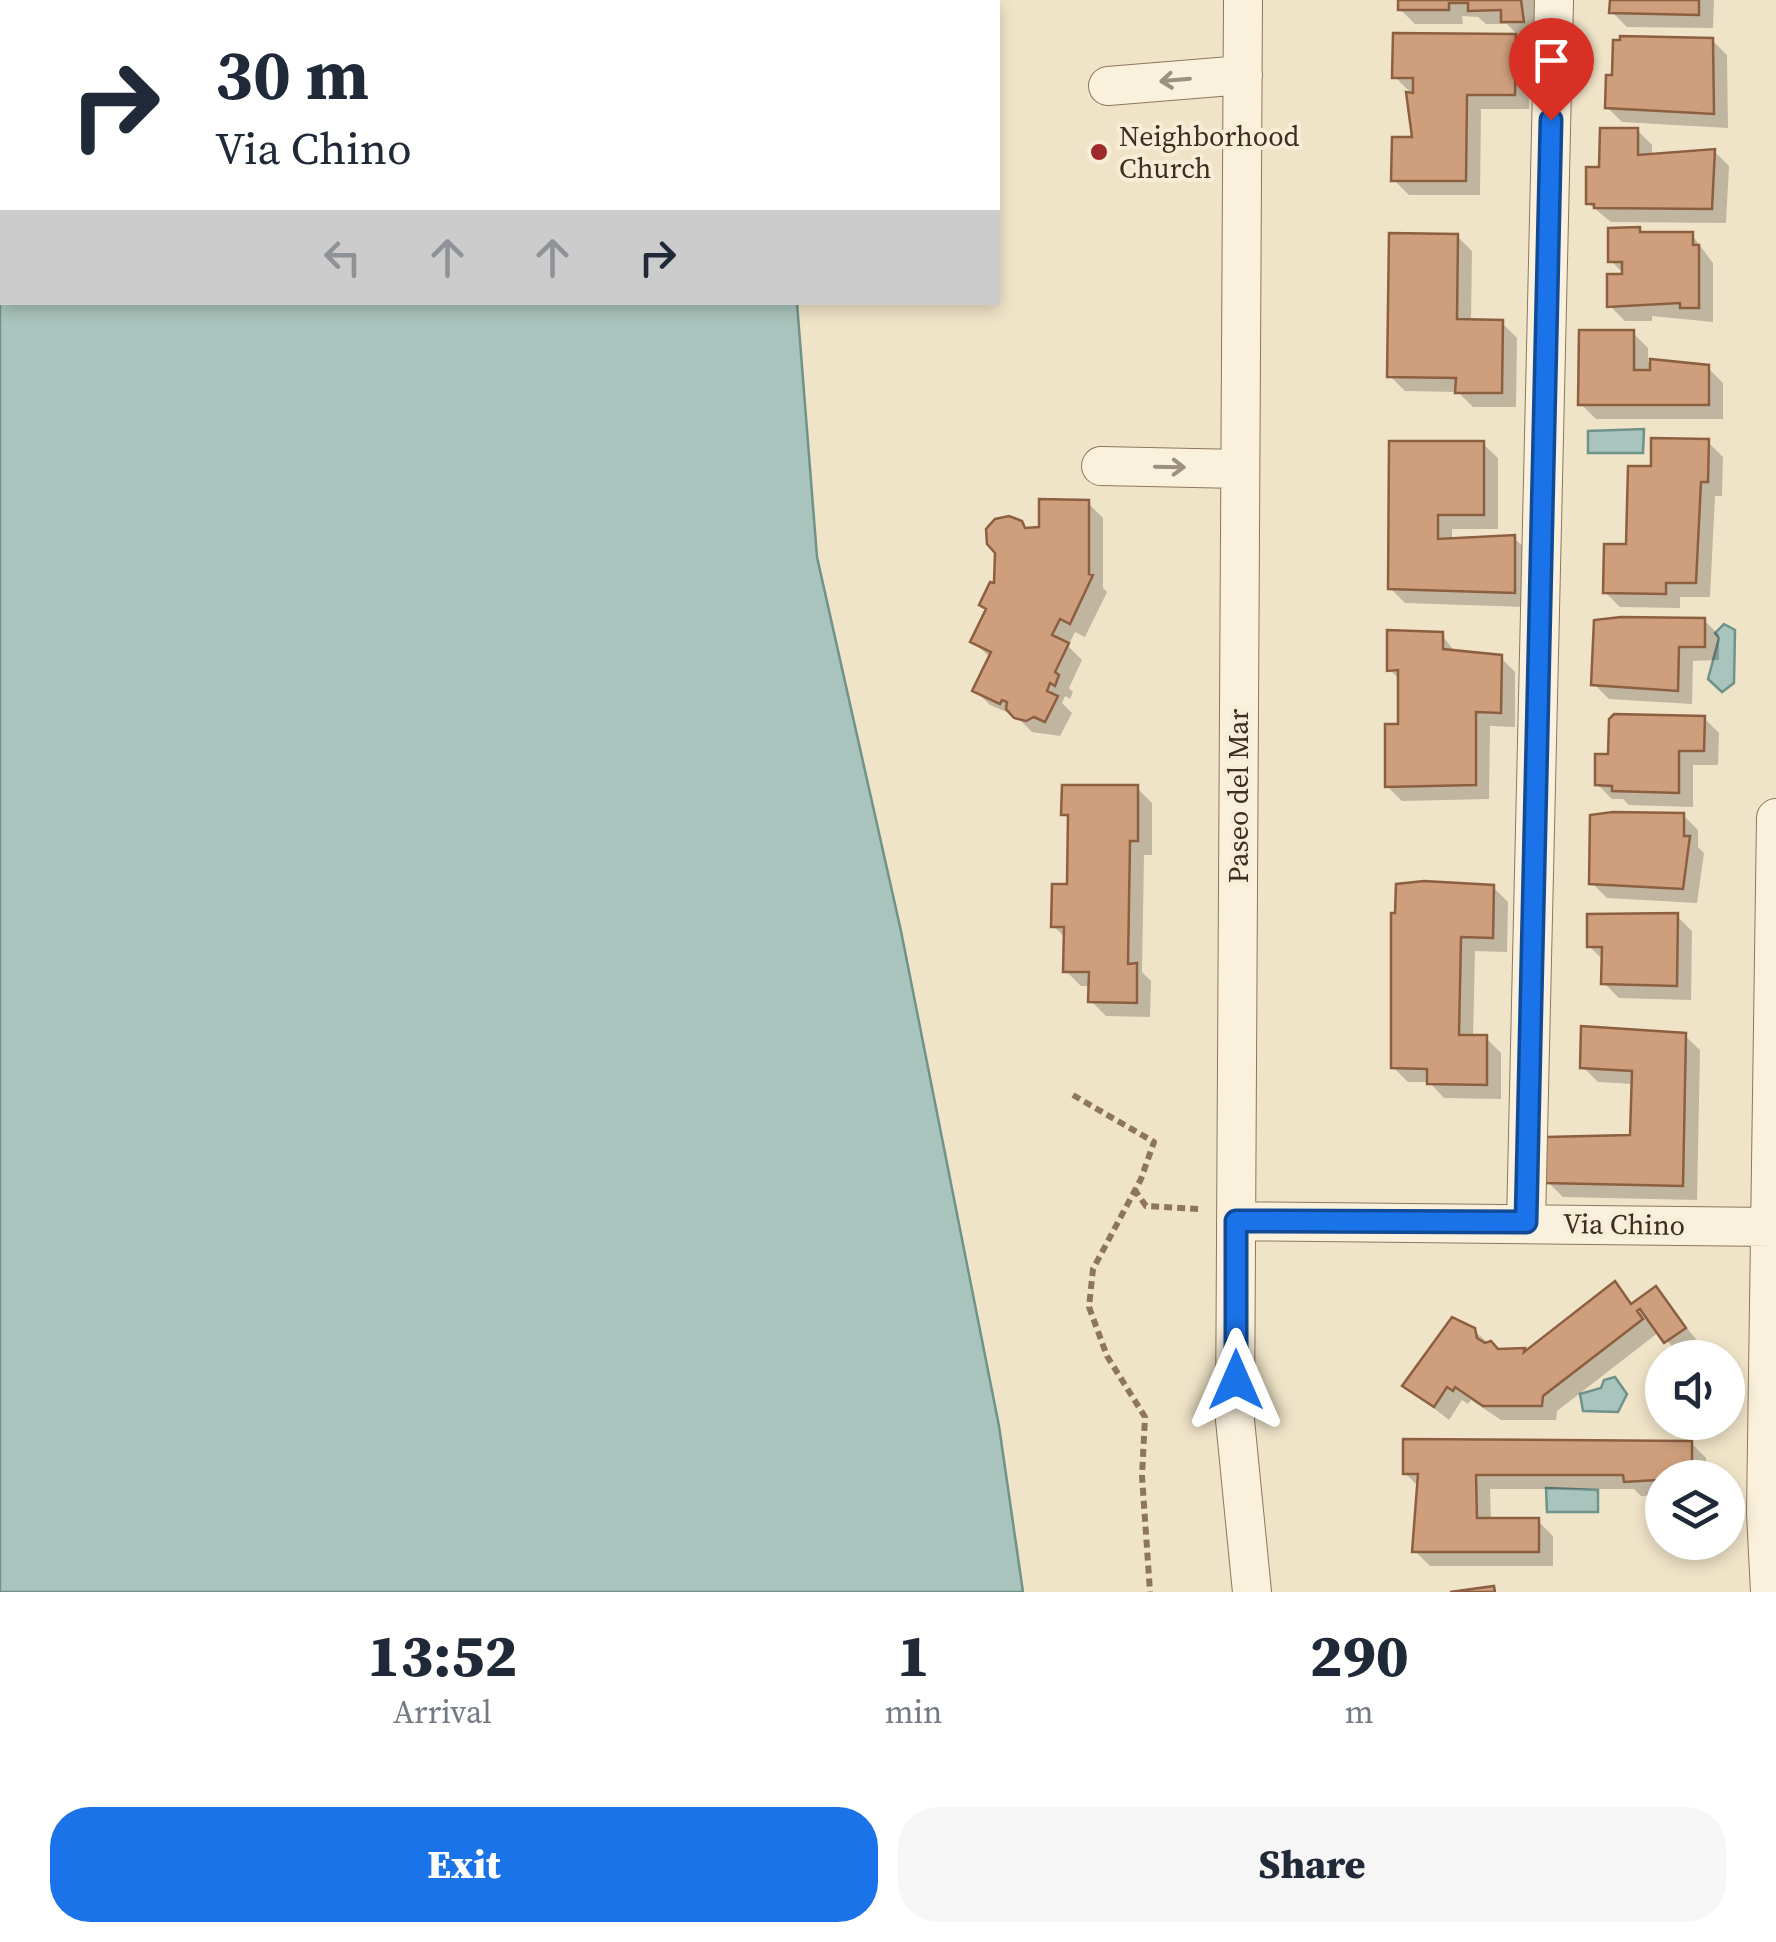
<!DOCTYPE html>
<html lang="en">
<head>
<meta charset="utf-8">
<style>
  body { margin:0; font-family:"Source Serif 4",serif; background:#f6f6f7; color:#1f2937; height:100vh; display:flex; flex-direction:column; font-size:38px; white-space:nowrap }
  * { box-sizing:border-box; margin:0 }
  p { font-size:32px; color:#747a83 }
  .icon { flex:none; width:55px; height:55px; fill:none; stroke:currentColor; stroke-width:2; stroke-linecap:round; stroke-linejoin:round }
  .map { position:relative; height:1592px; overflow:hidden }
  .drawer { display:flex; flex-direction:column; background:#fff; flex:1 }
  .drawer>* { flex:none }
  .guide { position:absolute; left:0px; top:0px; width:1000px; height:305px; box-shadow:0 5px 15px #0003; background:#fff; color:#1f2937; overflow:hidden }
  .buttons { position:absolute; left:1645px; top:1340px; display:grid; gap:20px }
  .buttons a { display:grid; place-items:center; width:100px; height:100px; border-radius:50%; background:#fff; box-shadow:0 5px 15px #0003; font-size:50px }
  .pin { position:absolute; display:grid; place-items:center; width:85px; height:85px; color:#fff; margin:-102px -42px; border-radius:50% 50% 50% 0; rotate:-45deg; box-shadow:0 0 10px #0007 }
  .pin .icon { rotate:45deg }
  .me { position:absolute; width:110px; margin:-55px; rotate:0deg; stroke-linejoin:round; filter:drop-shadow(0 0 8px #0008) }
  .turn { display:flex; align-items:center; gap:35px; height:210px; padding:0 50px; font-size:45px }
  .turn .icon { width:130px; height:130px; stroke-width:2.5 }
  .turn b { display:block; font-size:70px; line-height:85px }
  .lanes { display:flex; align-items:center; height:95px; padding:0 50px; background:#0003; justify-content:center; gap:50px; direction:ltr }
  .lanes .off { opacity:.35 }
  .eta { display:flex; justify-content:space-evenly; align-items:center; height:170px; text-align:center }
  .eta b { font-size:60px; font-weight:800; line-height:70px }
  .button { display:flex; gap:20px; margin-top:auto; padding:20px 50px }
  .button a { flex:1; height:115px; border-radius:40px; background:#1a73e8; color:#fff; font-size:40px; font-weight:800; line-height:115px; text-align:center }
  .button a+a { background:#f6f6f7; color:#1f2937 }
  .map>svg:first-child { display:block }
  .water { fill:#a9c4bc; stroke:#6f938a; stroke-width:2.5 }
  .shadow { fill:#0003 }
  .building { fill:#cf9f7d; stroke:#8d5f41; stroke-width:2.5 }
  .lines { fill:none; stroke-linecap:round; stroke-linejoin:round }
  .minor-casing { stroke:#8d765c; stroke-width:40 }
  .path { stroke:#8d765c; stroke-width:6; stroke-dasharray:8 5; stroke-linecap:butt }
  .minor { stroke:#faf1dc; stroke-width:38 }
  .oneway { stroke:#9c907e }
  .route-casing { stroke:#114b97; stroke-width:25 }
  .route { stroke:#1a73e8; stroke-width:18 }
  .poi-dot { fill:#9e2a2b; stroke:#f7eed8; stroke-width:4 }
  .labels { text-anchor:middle; stroke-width:8; stroke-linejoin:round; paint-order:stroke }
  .poi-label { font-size:28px; fill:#3d2e20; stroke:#f7eed8; text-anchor:start }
  .street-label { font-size:28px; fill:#3d2e20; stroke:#f7eed8 }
</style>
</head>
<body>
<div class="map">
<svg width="1776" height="1592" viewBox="0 0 1776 1592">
  <rect width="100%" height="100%" fill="#f0e4c8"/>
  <path class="water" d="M0,0H789L2,2V302L797,303L817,557L901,931L999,1426L1023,1592H0Z
    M1644,429L1643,453H1588V431Z
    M1724,624L1735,630L1734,683L1722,692L1708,679L1719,638L1715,633Z
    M1615,1377L1627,1394L1618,1412L1583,1411L1580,1394L1601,1388L1604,1380Z
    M1546,1488L1598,1490V1512H1547Z"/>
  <path class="shadow" d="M1400,0H1537V36H1519L1507,24H1486L1478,17L1462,16L1463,24H1415L1400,9Z
    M1612,0H1714L1713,28L1627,27L1612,12Z
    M1515,37L1530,52L1529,109H1481L1480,195H1409L1394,180L1415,139L1413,95L1395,77Z
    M1712,40L1727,55L1728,128L1622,122L1607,107Z
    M1637,130L1652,145V157L1714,151L1729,166L1726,223L1611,222L1588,203L1602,170Z
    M1611,230L1692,235L1713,263V322L1652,316V321H1625L1610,306L1626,276L1610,260Z
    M1457,236L1472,251L1471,322L1502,323L1517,338L1516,407H1473L1458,392L1405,391L1390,376Z
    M1633,333L1648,348V362L1708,368L1723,383V419H1596L1581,404Z
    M1708,442L1723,457L1722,496H1715L1710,597H1680V608L1620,607L1605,592L1629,546Z
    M1483,444L1498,458V529H1452V541L1514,538L1529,552V607L1405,603L1390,588Z
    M1088,503L1103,518V588L1107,592L1085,637L1075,632L1068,646L1082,660L1069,688L1073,692L1070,699L1065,696L1062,703L1072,713L1060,736L1032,732L1016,716L990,705L975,690L991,658L973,642L1021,523L1028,530H1041Z
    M1704,620L1719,635V660L1693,661L1692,704L1609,699L1594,684Z
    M1442,635L1456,653L1500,657L1515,672V727L1490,726L1489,799L1402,801L1387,786L1400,726V680L1390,670Z
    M1704,718L1719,733L1718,765H1693V807L1629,805L1623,799H1612L1597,784L1610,757Z
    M1137,788L1152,803V855H1144L1142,972L1151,981L1150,1017L1106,1016L1091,1001V986H1081L1066,971L1067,939L1053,926L1070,887V821L1064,814Z
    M1683,815L1698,830V847L1704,853L1697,903L1607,898L1592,883Z
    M1493,887L1508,902L1507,952L1475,951L1473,1038H1486L1501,1053V1099L1444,1098L1429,1082H1408L1393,1067V915Z
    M1677,916L1692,931L1691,1000L1619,998L1604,983V961L1589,946Z
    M1584,1029L1685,1036L1700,1050L1697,1200L1563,1197L1548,1182L1633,1138L1634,1084L1598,1082L1583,1067Z
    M1615,1284L1634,1305L1656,1290L1699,1343L1681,1356L1659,1332L1557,1411L1556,1420H1501L1471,1400L1468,1404L1462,1400L1449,1420L1406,1386L1473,1330L1498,1351L1527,1354Z
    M1691,1443L1706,1458V1478H1662V1495L1641,1496L1634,1489H1490L1491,1521H1538L1553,1536V1566H1430L1415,1551L1419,1487L1405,1473Z"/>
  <path class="building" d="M1398,0H1521L1524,22H1501V10L1468,11V3H1449V10H1398Z
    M1610,0H1699V15L1609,13Z
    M1393,33L1516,34L1515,95H1467L1466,181H1391L1392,137H1412L1406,92L1413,93V78H1392Z
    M1620,36L1713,38L1714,114L1605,108L1606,75H1612L1613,40H1620Z
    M1600,128H1638V155L1715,149L1712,209L1594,208V204H1586V167H1599Z
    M1640,227V232H1693V245H1699V308H1680V303L1607,307V274H1622V262H1608V228Z
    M1389,233L1458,234L1457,319L1503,320L1502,393H1455L1456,378L1387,377Z
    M1579,330H1634V370H1650V359L1709,365V405H1578Z
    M1651,438L1709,439L1708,482H1701L1696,583H1666V594L1603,593L1604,544H1626L1628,466H1651Z
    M1389,441H1484V515H1438V539L1515,535V593L1388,589Z
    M1039,499L1089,500V574L1093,575L1070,624L1060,619L1052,635L1069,643L1055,672L1059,675L1055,686L1050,683L1047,691L1058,696L1045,722L1034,717L1026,721L1014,718L1006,709L1007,702L1002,700L1000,704L972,691L991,652L970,642L986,609L979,605L990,582L994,583L995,553L987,544L986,529L995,519L1009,516L1022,521L1025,528L1039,527Z
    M1621,617L1705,618V647H1679L1678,691L1591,685L1594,620Z
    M1387,630L1443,632V649L1502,655L1501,713L1476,712V785L1385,787V724H1398V670L1387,671Z
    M1614,714L1705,716L1704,751H1679V793L1612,791V786L1595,785V754H1608L1609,719Z
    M1062,785H1138V841H1130L1128,964L1137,963V1003L1088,1002L1089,972H1063L1064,927H1051L1052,884H1067L1068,815H1061Z
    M1613,812L1684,813V836H1690L1683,889L1589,884L1590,815Z
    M1424,881L1494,885L1493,938L1461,937L1459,1035H1487V1085L1427,1084V1069L1391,1068V913H1395L1396,884Z
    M1678,913L1677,986L1601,984L1602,947H1587V914Z
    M1581,1026L1686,1033L1683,1186L1545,1183L1546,1137L1630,1135L1632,1071L1580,1068Z
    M1615,1281L1631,1304L1656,1286L1686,1328L1664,1343L1640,1309L1637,1311L1643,1319L1543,1396L1542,1406H1483L1455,1387L1453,1391L1447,1387L1434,1407L1402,1386L1452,1317L1475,1328L1477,1338L1485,1343L1491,1341L1498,1349L1525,1348L1524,1352Z
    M1403,1439L1692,1441V1478L1624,1482L1623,1475H1476L1477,1518H1539V1552H1412L1418,1474H1403Z
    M1494,1586L1495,1592H1450Z"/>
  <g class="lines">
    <defs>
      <path id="minor" d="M1243,0L1235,1420L1252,1592
        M1108,86L1243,75
        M1101,466L1240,469
        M1236,1221L1771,1227
        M1526,1222L1554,0
        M1770,1592L1766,1513L1776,818"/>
    </defs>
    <use href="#minor" class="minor-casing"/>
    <path class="path" d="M1073,1095L1154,1142L1141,1179L1093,1269L1089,1307L1107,1356L1145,1417L1142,1476L1150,1592
      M1134,1189L1146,1206L1200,1209"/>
    <use href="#minor" class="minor"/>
  </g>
  <defs><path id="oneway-shaft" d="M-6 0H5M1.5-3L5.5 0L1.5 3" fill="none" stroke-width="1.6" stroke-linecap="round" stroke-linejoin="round" transform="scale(2.5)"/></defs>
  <g class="oneway">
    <use href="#oneway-shaft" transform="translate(1175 80) rotate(175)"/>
    <use href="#oneway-shaft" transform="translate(1170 467) rotate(1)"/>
  </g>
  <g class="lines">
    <defs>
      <path id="route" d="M1236,1380V1221L1526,1222L1551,120"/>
    </defs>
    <use href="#route" class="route-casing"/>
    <use href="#route" class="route"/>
  </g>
  <circle class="poi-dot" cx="1099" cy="152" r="10"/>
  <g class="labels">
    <g class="poi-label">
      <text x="1119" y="146">Neighborhood<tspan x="1119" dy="32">Church</tspan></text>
    </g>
    <g class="street-label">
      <text transform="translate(1238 796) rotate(-90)" y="10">Paseo del Mar</text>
      <text transform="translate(1624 1224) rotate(1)" y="10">Via Chino</text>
    </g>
  </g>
</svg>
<div class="buttons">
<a><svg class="icon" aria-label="sound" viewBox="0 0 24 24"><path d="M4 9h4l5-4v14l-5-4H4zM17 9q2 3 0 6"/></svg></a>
<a><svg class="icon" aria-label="layers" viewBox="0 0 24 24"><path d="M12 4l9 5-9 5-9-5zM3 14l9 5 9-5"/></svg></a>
</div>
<div class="pin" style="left:1551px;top:120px;background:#d93025"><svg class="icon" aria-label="arrive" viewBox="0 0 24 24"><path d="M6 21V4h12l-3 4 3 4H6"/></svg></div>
<svg class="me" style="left:1236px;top:1380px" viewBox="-20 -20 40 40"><path d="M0-17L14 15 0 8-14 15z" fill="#1a73e8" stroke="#fff" stroke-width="4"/></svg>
<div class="guide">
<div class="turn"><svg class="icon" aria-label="right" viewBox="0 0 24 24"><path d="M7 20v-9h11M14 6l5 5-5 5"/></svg><div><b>30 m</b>Via Chino</div></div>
<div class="lanes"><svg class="icon off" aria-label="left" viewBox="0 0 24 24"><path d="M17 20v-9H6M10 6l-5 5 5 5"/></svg><svg class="icon off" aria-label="ahead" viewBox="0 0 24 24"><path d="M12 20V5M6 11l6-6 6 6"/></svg><svg class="icon off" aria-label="ahead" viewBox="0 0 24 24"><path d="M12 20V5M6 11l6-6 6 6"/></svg><svg class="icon" aria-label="right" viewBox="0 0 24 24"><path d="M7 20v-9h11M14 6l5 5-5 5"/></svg></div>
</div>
</div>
<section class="drawer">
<div class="eta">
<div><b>13:52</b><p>Arrival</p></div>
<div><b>1</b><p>min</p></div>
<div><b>290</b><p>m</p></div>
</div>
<div class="button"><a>Exit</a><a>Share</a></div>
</section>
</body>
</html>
